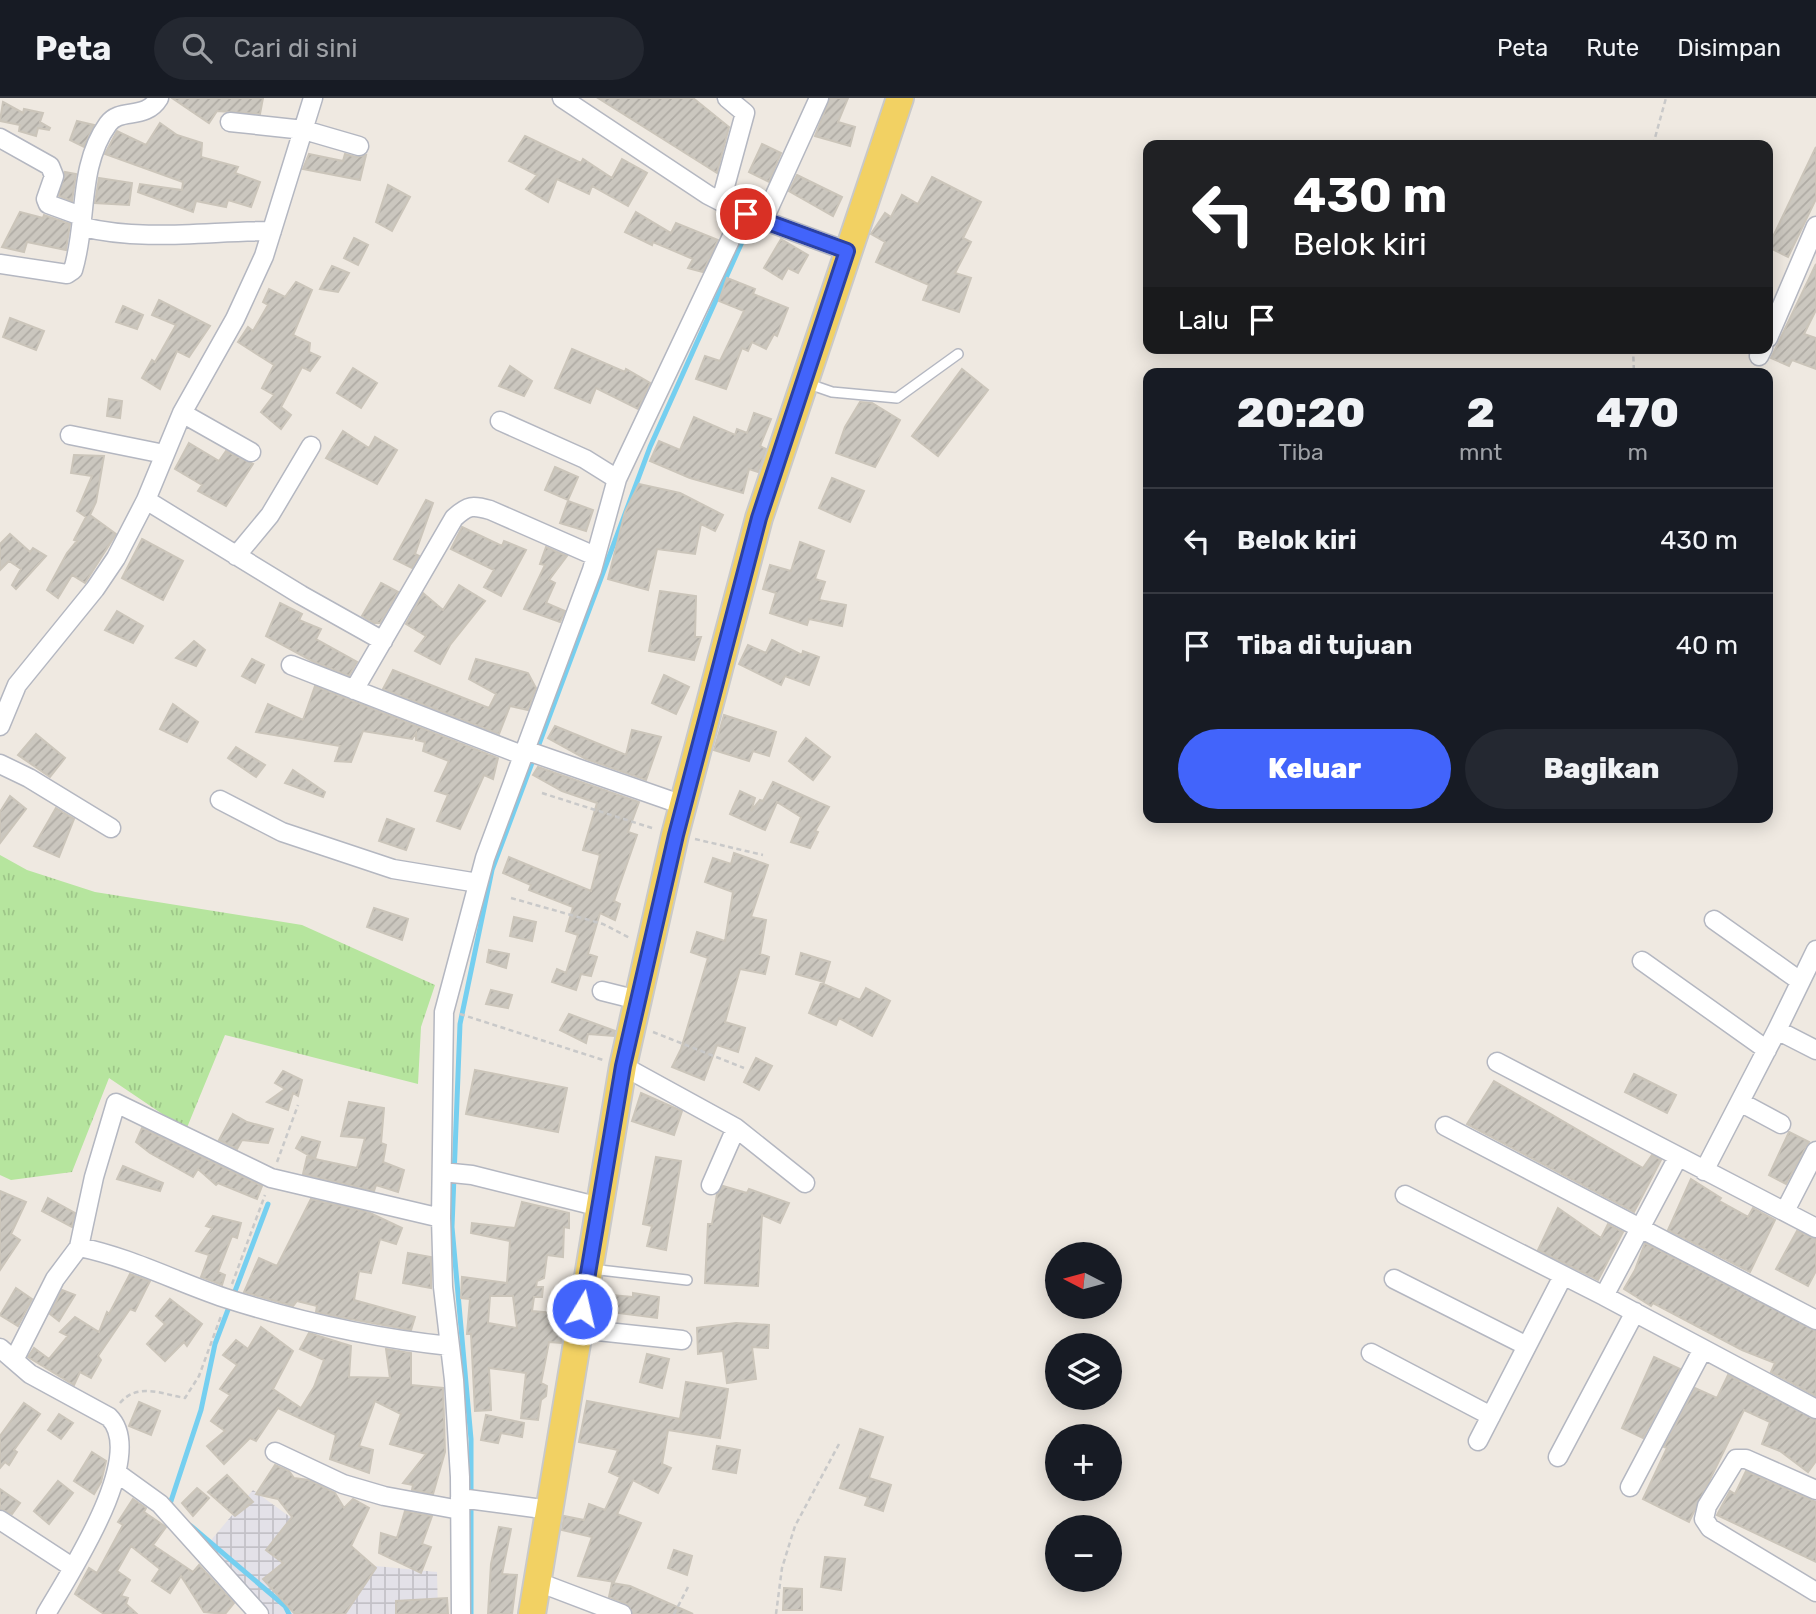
<!DOCTYPE html>
<html lang="id">
<head>
<meta charset="utf-8">
<style>
  body { margin:0; font-family:Rubik,sans-serif; background:#242831; color:#f1f3f6; height:100vh; display:flex; flex-direction:column; font-size:26px; white-space:nowrap }
  * { box-sizing:border-box; margin:0 }
  p { font-size:23px; color:#9ea1a6 }
  .icon { flex:none; width:38px; height:38px; fill:none; stroke:currentColor; stroke-width:2; stroke-linecap:round; stroke-linejoin:round }
  .map { position:relative; flex:1; overflow:hidden }
  .sheet { position:absolute; left:1143px; top:270px; width:630px; height:455px; display:flex; flex-direction:column; background:#171b24; border-radius:14px; box-shadow:0 4px 18px #0003 }
  .sheet>* { flex:none }
  .top-card { position:absolute; left:1143px; top:42px; width:630px; height:214px; border-radius:14px; box-shadow:0 4px 18px #0003; background:#202124; color:#fff; overflow:hidden }
  .needle { width:46px; rotate:276deg }
  .controls { position:absolute; left:1045px; top:1144px; display:grid; gap:14px }
  .controls a { display:grid; place-items:center; width:77px; height:77px; border-radius:50%; background:#171b24; box-shadow:0 4px 18px #0003; font-size:35px }
  .pin { position:absolute; display:grid; place-items:center; width:60px; height:60px; color:#fff; margin:-30px; border:4px solid #fff; border-radius:50%; box-shadow:0 2px 7px #0007 }
  .me { position:absolute; width:77px; margin:-38px; rotate:9deg; stroke-linejoin:round; filter:drop-shadow(0 0 5px #0008) }
  .turn { display:flex; align-items:center; gap:24px; height:147px; padding:0 35px; font-size:32px }
  .turn .icon { width:91px; height:91px; stroke-width:2.5 }
  .turn b { display:block; font-size:49px; line-height:60px }
  .then { display:flex; align-items:center; height:66px; padding:0 35px; background:#0003; gap:14px; font-size:26px }
  .eta { display:flex; justify-content:space-evenly; align-items:center; height:119px; text-align:center }
  .eta b { font-size:42px; font-weight:800; line-height:49px }
  .cta { display:flex; gap:14px; margin-top:auto; padding:14px 35px }
  .cta a { flex:1; height:80px; border-radius:42px; background:#4264fb; color:#fff; font-size:28px; font-weight:800; line-height:80px; text-align:center }
  .cta a+a { background:#242831; color:#f1f3f6 }
  ul { padding:0; list-style:none }
  li { display:flex; align-items:center; gap:21px; height:105px; padding:0 35px; border-top:2px solid #363941 }
  li div { flex:1 }
  li b { display:block; font-size:26px }
  li em { font-style:normal }
  header { display:flex; align-items:center; gap:42px; box-sizing:border-box; height:98px; padding:0 35px; background:#171b24; border-bottom:2px solid #363941 }
  header strong { font-size:33px }
  nav { display:flex; gap:38px; margin-inline-start:auto; font-size:24px }
  .search { width:490px; height:63px; background:#242831; display:flex; align-items:center; gap:18px; box-sizing:border-box; padding:0 24px; border-radius:38px; color:#9ea1a6; font-size:26px }
  .map>svg:first-child { display:block }
  .industrial { fill:url(#industrial-grid) }
  .grass { fill:url(#grass-tufts) }
  .lines { fill:none; stroke-linecap:round; stroke-linejoin:round }
  .stream { stroke:#75cff0; stroke-width:5 }
  .building { fill:url(#building-hatch); stroke:#cbc5ba; stroke-width:2; fill-rule:evenodd }
  .lane-casing { stroke:#b4b7c1; stroke-width:12 }
  .street-casing { stroke:#b4b7c1; stroke-width:21 }
  .primary-casing { stroke:#c9c9c9; stroke-width:30 }
  .path { stroke:#c9c9c9; stroke-width:2.5; stroke-dasharray:5 3.5; stroke-linecap:butt }
  .lane { stroke:#fff; stroke-width:9 }
  .street { stroke:#fff; stroke-width:18 }
  .primary { stroke:#f2d163; stroke-width:26 }
  .route-casing { stroke:#2b41a3; stroke-width:18 }
  .route { stroke:#4264fb; stroke-width:12 }
</style>
</head>
<body>
<header>
<strong>Peta</strong>
<div class="search"><svg class="icon" aria-label="search" viewBox="0 0 24 24"><circle cx="10" cy="10" r="6"/><path d="M15 15l6 6"/></svg>Cari di sini</div>
<nav><a>Peta</a><a>Rute</a><a>Disimpan</a></nav>
</header>
<div class="map">
<svg width="1816" height="1516" viewBox="0 0 1816 1516">
  <defs>
    <pattern id="industrial-grid" width="8" height="8" patternUnits="userSpaceOnUse" patternTransform="scale(1.75)"><rect width="8" height="8" fill="#e3e1e8"/><path d="M0 4h8M4 0v8" fill="none" stroke="#c3c1c7"/></pattern>
    <pattern id="grass-tufts" width="24" height="20" patternUnits="userSpaceOnUse" patternTransform="scale(1.75)"><rect width="24" height="20" fill="#b6e59e"/><path d="M3 7l-1-3M5 7V3M7 7l1-3M15 17l-1-3M17 17v-4M19 17l1-3" fill="none" stroke="#9dc588"/></pattern>
    <pattern id="building-hatch" width="6" height="6" patternUnits="userSpaceOnUse" patternTransform="scale(1.75)"><rect width="6" height="6" fill="#cbc7bf"/><path d="M-1 1l2-2M0 6l6-6M5 7l2-2" fill="none" stroke="#afaba4"/></pattern>
  </defs>
  <rect width="100%" height="100%" fill="#efe9e1"/>
  <path class="industrial" d="M253,1392L355,1466L437,1474L438,1516H264L197,1459Z"/>
  <path class="grass" d="M0,757L27,772L95,794L302,827L435,887L421,929L418,986L225,937L186,1032L109,980L72,1074L11,1082L0,1077Z"/>
  <g class="lines">
    <path class="stream" d="M172,1408L170,1406L201,1312L215,1246L268,1106
      M191,1428L285,1508L289,1516
      M471,1516V1341L452,1129L460,926L492,772L650,349L742,144L757,125"/>
  </g>
  <path class="building" d="M172,0H263L260,16L217,13L209,25Z
    M598,0H693L729,29L717,75Z
    M830,0H848L838,24L855,29L850,48L815,38Z
    M3,4L23,15L24,11L43,15L40,24L50,30L49,32L38,30L36,38L19,33L20,27L0,23Z
    M77,23L94,27L84,49L70,42Z
    M160,25L177,37L202,45L201,59L238,69L235,75L260,84L251,109L228,102L226,109L196,103L193,114L138,94L140,86L182,92L183,84L105,56L117,33L146,47Z
    M525,38L581,65L583,61L612,80L622,61L647,75L628,108L592,88L589,96L557,81L548,104L526,91L537,77L509,63Z
    M762,46L781,55L769,84L749,74Z
    M1816,49V101L1788,159L1768,149Z
    M309,56L343,63L345,56L356,59L366,57L360,82L303,71Z
    M65,74L76,76L72,103L59,98Z
    M797,77L842,99L833,118L789,93Z
    M932,79L981,104L963,140L971,144L955,175L971,180L959,214L923,202L929,187L876,164L885,144L871,136L885,115L891,119L902,97L918,106Z
    M99,80L132,85L129,107L95,105Z
    M388,87L410,99L392,133L376,124Z
    M20,114L43,120L44,117L70,126L66,152L27,144L24,154L2,149Z
    M636,114L671,135L676,125L718,142L703,174L688,170L693,161L653,144L652,147L625,134Z
    M354,140L368,147L358,167L344,160Z
    M781,141L808,157L798,175L788,170L782,181L764,170Z
    M1816,166V212L1804,236L1816,240V271L1792,262L1789,268L1771,260Z
    M332,168L349,175L338,194L320,191Z
    M727,180L755,191L753,196L788,210L777,238L774,236L766,251L752,244L748,253L742,250L726,291L696,281L705,258L720,263L744,213L719,203Z
    M296,184L312,192L293,237L310,245L309,254L320,259L310,273L302,269L281,309L291,317L281,331L261,314L274,297L262,290L274,267L238,244L248,229L253,233L268,207L263,204L269,191L285,199Z
    M159,202L210,228L189,259L177,253L160,291L142,280L152,262L155,264L176,227L152,217Z
    M123,208L143,217L137,231L116,224Z
    M10,220L44,233L36,252L3,239Z
    M572,251L625,274L626,271L650,285L638,311L596,290L590,305L555,290Z
    M510,268L532,283L524,298L499,288Z
    M353,270L377,285L361,310L337,295Z
    M962,271L988,292L938,358L912,338Z
    M109,301L122,303L120,320L107,318Z
    M860,304L872,305L900,322L875,369L836,355L845,329Z
    M754,315L771,321L760,348L766,351L758,374L749,371L743,395L690,380L650,363L659,343L680,352L694,319L735,337L737,331L747,335Z
    M343,333L369,350L375,339L397,352L377,386L326,360Z
    M189,345L219,363L226,353L253,366L226,408L198,393L202,387L175,371Z
    M74,357L104,358L96,404L90,417L116,436L85,485L72,477L58,500L47,492L67,455L77,443L74,442L86,419L77,413L92,378L71,375Z
    M555,369L578,379L568,402L545,392Z
    M832,380L864,393L850,424L819,410Z
    M639,386L680,395L723,417L715,433L701,426L695,456L657,451L648,492L608,481L625,414Z
    M426,402L433,405L415,456L419,458L412,470L394,461Z
    M568,403L593,412L586,433L560,425Z
    M462,429L502,448L504,443L526,452L501,498L484,489L494,472L451,451Z
    M10,436L30,454L33,450L46,458L16,491L12,487L21,471L9,463L0,472V446Z
    M142,441L183,463L163,502L122,480Z
    M800,444L824,453L815,481L825,484L819,502L846,507L842,528L809,521L807,527L770,515L776,495L763,491L770,467L791,473Z
    M546,449L567,458L549,482L555,485L546,505L565,513L560,524L524,511L545,467L540,466Z
    M381,485L398,494L380,525H374L362,518Z
    M459,487L485,503L450,547L440,566L415,553L426,538L406,526L423,495L443,512Z
    M660,493L696,498L695,539H701L694,562L649,553Z
    M280,505L302,516L299,522L321,531L316,541L357,564L349,578L314,564L266,538Z
    M117,513L143,528L133,545L105,532Z
    M772,542L802,557L803,553L819,559L809,587L785,578L781,587L739,566L748,547L766,555Z
    M194,543L205,552L196,568L176,560Z
    M252,561L264,567L255,585L242,578Z
    M476,561L528,575L536,590L528,612L510,608L499,636L383,591L393,572L489,610L496,596L469,581Z
    M664,577L689,589L676,616L652,605Z
    M315,588L498,660L493,681L484,677L460,731L437,723L448,697L435,693L449,663L423,653L425,644L416,642V635L412,641L363,633L351,664L335,663L340,648L256,634L268,606L303,622Z
    M173,606L198,624L187,644L160,631Z
    M724,617L776,634L769,658L753,653L749,663L714,652Z
    M555,628L626,657L632,632L661,639L646,682L586,661L548,640Z
    M36,636L65,660L50,679L18,657Z
    M806,640L830,659L813,682L789,663Z
    M236,649L265,667L256,679L228,660Z
    M538,669L639,704L628,734L637,737L614,803L620,806L615,822L600,815L588,856L597,859L591,878L581,876L576,892L552,884L557,871L566,875L578,837L566,833L573,809L529,792L531,787L503,775L509,759L591,793L600,757L583,752L597,705L562,693L533,677Z
    M293,672L325,694L323,699L285,685Z
    M773,684L829,709L815,733L818,734L810,750L791,744L801,719L777,704L765,732L730,716L740,693L755,700L751,713L760,702L763,703Z
    M10,698L26,711L0,745V714Z
    M56,710L74,721L59,759L34,748Z
    M387,721L414,731L406,752L379,743Z
    M734,755L768,767L751,819L766,822L760,856L769,859L765,876L740,871L725,924L745,930L738,954L717,947L704,982L672,969L681,951L708,860L691,854L697,834L725,843L733,794L705,784L713,760L731,766Z
    M374,810L408,821L402,842L367,829Z
    M514,819L536,824L532,843L510,838Z
    M489,852L509,856L506,870L487,864Z
    M801,855L830,864L824,884L796,876Z
    M821,885L860,902L866,890L890,903L872,938L839,920L836,927L809,915Z
    M491,892L512,897L508,910L486,906Z
    M569,916L615,933L614,938L588,936L586,945L560,932Z
    M756,960L772,968L759,992L744,984Z
    M475,972L567,990L558,1034L466,1016Z
    M283,973L302,982L298,998L293,995L288,1012L267,1004L285,991L275,985Z
    M1634,976L1676,997L1667,1015L1625,994Z
    M1494,983L1643,1070L1652,1057L1661,1062L1634,1114L1467,1026Z
    M641,995L682,1013L674,1037L632,1023Z
    M349,1004L384,1010L381,1045L386,1047L383,1064L404,1072L398,1094L376,1087L374,1093L303,1076L307,1059L315,1061L296,1050L302,1039L320,1044L315,1061L357,1070L365,1040L341,1038Z
    M233,1016L247,1024L273,1031L268,1045L242,1042L237,1051L219,1042Z
    M142,1030L262,1088L257,1101L218,1085L216,1087L198,1071L193,1079L150,1055L136,1044Z
    M1789,1034L1809,1044L1786,1086L1769,1077Z
    M656,1059L681,1063L666,1152L647,1148L652,1128L643,1126Z
    M123,1068L163,1085L160,1093L117,1081Z
    M1691,1081L1721,1100L1719,1103L1748,1119L1753,1110L1775,1122L1750,1174L1668,1132Z
    M723,1088L747,1095L749,1091L789,1105L780,1125L762,1117L758,1188L705,1185L708,1126H712L717,1096Z
    M0,1093L26,1104L11,1136L20,1142L0,1172Z
    M48,1100L75,1115L72,1129L42,1113Z
    M311,1101L368,1114L402,1130L396,1146L380,1141L371,1175L359,1173L354,1202L415,1219L411,1232L339,1219L316,1214L317,1208L297,1203L293,1208L244,1194L259,1160L277,1168Z
    M522,1104L569,1115V1130L564,1129L563,1159L547,1157L544,1180L537,1183L536,1189H543L542,1199H534L532,1213L566,1216L561,1245L549,1244L541,1285L547,1288L546,1298L541,1302L538,1322L521,1320L526,1275L489,1270L491,1312L475,1313L471,1236H467L470,1201L461,1200L462,1179L507,1185L510,1143L471,1135L472,1125L515,1130ZM490,1198H513L517,1230L488,1225Z
    M1558,1110L1601,1140L1608,1126L1623,1134L1598,1182L1538,1152Z
    M213,1118L241,1125L237,1140L232,1138L218,1174L225,1177L222,1187L201,1179L209,1157L196,1153L212,1130L206,1128Z
    M1797,1133L1816,1141V1173L1808,1188L1776,1171Z
    M1645,1145L1816,1233V1298L1771,1274L1775,1265L1742,1252L1653,1205L1651,1208L1624,1191L1635,1172Z
    M408,1155L431,1159V1190L403,1185Z
    M130,1176L150,1183L135,1213L130,1211L98,1258L101,1262L91,1280L80,1274L74,1287L28,1259L34,1250L49,1261L68,1238L60,1234L75,1219L99,1234L107,1214L109,1216Z
    M16,1190L32,1201L18,1228L0,1217Z
    M62,1192L75,1197L59,1223L50,1216Z
    M633,1195L659,1199L657,1220L610,1214L612,1197L633,1199Z
    M170,1201L202,1226L187,1248L184,1244L165,1263L147,1246L165,1226L156,1218Z
    M736,1225L769,1227L768,1250L752,1249L756,1281L727,1285L723,1253L698,1256L697,1230Z
    M261,1229L293,1253L273,1291L301,1310L314,1289L324,1262L300,1251L309,1235L351,1248L349,1279L390,1280L386,1251L411,1255V1287L443,1290L445,1354L433,1396L412,1392L413,1387L403,1385L426,1356L390,1346L401,1316L375,1303L359,1348L373,1352L369,1375L330,1361L336,1337L278,1310L256,1343L250,1340L224,1366L207,1348L225,1333L211,1323L230,1297L220,1291L237,1267L223,1257L236,1242L248,1251Z
    M647,1256L669,1261L662,1290L640,1284Z
    M1654,1259L1680,1271L1643,1340L1622,1330Z
    M1728,1277L1816,1322V1363L1808,1374L1780,1353L1762,1346L1770,1324L1744,1312L1689,1424L1643,1401L1667,1350L1664,1349L1695,1290L1717,1300Z
    M686,1284L728,1291L720,1340L668,1332L662,1366L671,1370L658,1395L633,1382L617,1416L641,1425L614,1484L578,1478L592,1439L562,1432L564,1418L584,1422L589,1406L605,1412L620,1379L609,1374L618,1352L579,1344L587,1303L680,1321Z
    M139,1304L160,1313L151,1337L129,1328Z
    M24,1305L40,1316L14,1352L17,1354L9,1367L5,1364L0,1370V1338Z
    M59,1316L73,1325L61,1341L48,1332Z
    M486,1317L524,1325L522,1339L501,1335L498,1345L481,1342Z
    M860,1331L883,1339L869,1380L891,1387L883,1413L865,1407L868,1399L840,1390Z
    M717,1348L740,1352L736,1375L713,1371Z
    M92,1354L106,1363L101,1384L94,1396L74,1383Z
    M275,1367L289,1373L294,1380L309,1382L335,1395L344,1410L353,1401L369,1410L351,1448L376,1470L345,1516H295L263,1481L283,1465L266,1452L292,1419L278,1401L256,1396Z
    M1746,1373L1816,1404V1464L1717,1417L1730,1393L1735,1396Z
    M227,1377L253,1404L235,1418L208,1394Z
    M58,1383L73,1395L49,1426L34,1413Z
    M197,1390L209,1400L193,1418L182,1405Z
    M0,1391L20,1405L12,1416L0,1411Z
    M133,1401L146,1410L144,1414L166,1429L153,1447L193,1474L199,1467L234,1505L225,1516L204,1514L181,1478L170,1495L152,1483L160,1471L131,1448L117,1473L130,1482L121,1498L128,1500L126,1506L137,1516H104L75,1496L89,1470L97,1475L123,1427L118,1424Z
    M405,1413L432,1418L422,1446L431,1449L421,1475L379,1455L381,1435L397,1440Z
    M499,1429L511,1431L502,1476L517,1477L512,1516H488L491,1466Z
    M674,1452L692,1458L687,1477L668,1470Z
    M825,1459L845,1461L841,1492L821,1489Z
    M612,1485L630,1488L693,1516H633L627,1506L609,1499Z
    M784,1490L802,1491V1512H783Z
    M447,1500L448,1516H396V1503Z"/>
  <g class="lines">
    <defs>
      <path id="lane" d="M806,285L832,294L897,300L958,256
        M591,1171L687,1182"/>
      <path id="street" d="M562,0L708,97L743,115L847,153
        M230,24L304,32L359,48
        M0,40L50,68L54,78L46,101L48,106L81,118
        M721,103L745,15L727,0
        M764,121L819,0
        M83,129C144,144 209,133 272,133
        M0,166L67,176L73,172C88,124 77,69 108,26C120,9 145,23 159,0
        M1768,240L1816,128
        M1759,258L1763,250
        M182,315L251,354
        M500,323L585,361L617,381
        M70,337L164,356
        M146,402L301,497L383,543
        M236,458L270,417L311,348
        M291,567L522,657
        M354,592L454,420C468,407 473,407 490,412L595,458
        M0,628L17,587L95,491L116,460L146,402L182,315L235,221L264,158L313,0
        M525,652L683,707
        M0,666L29,680L111,730
        M220,702L282,734L393,771L478,785
        M1714,822L1800,883
        M1642,863L1767,952
        M602,893L638,902
        M1777,932L1816,852
        M1497,964L1816,1130
        M623,968L736,1030L805,1085
        M1740,1004L1781,1026
        M1445,1028L1816,1222
        M1678,1059L1604,1198L1816,1311
        M1704,1073L1777,932L1816,952
        M442,1074L472,1077L600,1109
        M711,1087L736,1030
        M1405,1097L1604,1198
        M1785,1113L1816,1053
        M441,1120L271,1080L116,1005L94,1079L79,1149C129,1159 177,1184 225,1200C300,1224 372,1240 450,1248
        M1394,1181L1527,1248
        M579,1231L682,1242
        M0,1250L30,1276L109,1319C148,1358 69,1476 46,1516
        M1371,1255L1491,1318
        M14,1262L55,1181L79,1149
        M1478,1343L1563,1178
        M275,1354L343,1386L384,1398L460,1412
        M1558,1359L1635,1214
        M117,1375L160,1406L259,1516
        M1630,1389L1703,1251
        M1816,1392L1746,1361H1736L1707,1408L1704,1421L1710,1430L1816,1494
        M460,1400L550,1412
        M0,1422L72,1469
        M538,1484L622,1516
        M461,1516L460,1379L454,1282L443,1189L441,1120L444,914L485,760L592,472L617,381L743,115"/>
      <path id="primary" d="M532,1516L623,968L675,737L759,420L900,0"/>
    </defs>
    <use href="#lane" class="lane-casing"/>
    <use href="#street" class="street-casing"/>
    <use href="#primary" class="primary-casing"/>
    <path class="path" d="M1653,47L1666,0
      M1633,250L1634,275
      M542,695L655,731
      M695,741L763,757
      M511,800L603,826L630,840
      M460,916L603,962
      M653,934L744,970
      M277,1064L298,1007
      M232,1186L265,1097
      M120,1305C138,1284 161,1296 185,1300L199,1278L221,1218
      M674,1516L688,1489
      M776,1516L782,1470L795,1428L839,1346"/>
    <use href="#lane" class="lane"/>
    <use href="#street" class="street"/>
    <use href="#primary" class="primary"/>
  </g>
  <g class="lines">
    <defs>
      <path id="route" d="M582,1211L623,968L676,737L759,420L847,153L746,116"/>
    </defs>
    <use href="#route" class="route-casing"/>
    <use href="#route" class="route"/>
  </g>
</svg>
<div class="controls">
<a><svg class="needle" viewBox="-14 -14 28 28"><path d="M0-13l5 13h-10z" fill="#e53935"/><path d="M0 13l5-13h-10z" fill="#9ea1a6"/></svg></a>
<a><svg class="icon" aria-label="layers" viewBox="0 0 24 24"><path d="M12 4l9 5-9 5-9-5zM3 14l9 5 9-5"/></svg></a>
<a>+</a>
<a>−</a>
</div>
<div class="pin" style="left:746px;top:116px;background:#d93025"><svg class="icon" aria-label="arrive" viewBox="0 0 24 24"><path d="M6 21V4h12l-3 4 3 4H6"/></svg></div>
<svg class="me" style="left:582px;top:1211px" viewBox="-20 -20 40 40"><circle r="17" fill="#4264fb" stroke="#fff" stroke-width="3"/><path d="M0-11L8 9 0 5-8 9z" fill="#fff"/></svg>
<div class="top-card">
<div class="turn"><svg class="icon" aria-label="left" viewBox="0 0 24 24"><path d="M17 20v-9H6M10 6l-5 5 5 5"/></svg><div><b>430 m</b>Belok kiri</div></div>
<div class="then">Lalu<svg class="icon" aria-label="arrive" viewBox="0 0 24 24"><path d="M6 21V4h12l-3 4 3 4H6"/></svg></div>
</div>
<section class="sheet">
<div class="eta">
<div><b>20:20</b><p>Tiba</p></div>
<div><b>2</b><p>mnt</p></div>
<div><b>470</b><p>m</p></div>
</div>
<ul>
<li><svg class="icon" aria-label="left" viewBox="0 0 24 24"><path d="M17 20v-9H6M10 6l-5 5 5 5"/></svg><div><b>Belok kiri</b></div><em>430 m</em></li>
<li><svg class="icon" aria-label="arrive" viewBox="0 0 24 24"><path d="M6 21V4h12l-3 4 3 4H6"/></svg><div><b>Tiba di tujuan</b></div><em>40 m</em></li>
</ul>
<div class="cta"><a>Keluar</a><a>Bagikan</a></div>
</section>
</div>
</body>
</html>
